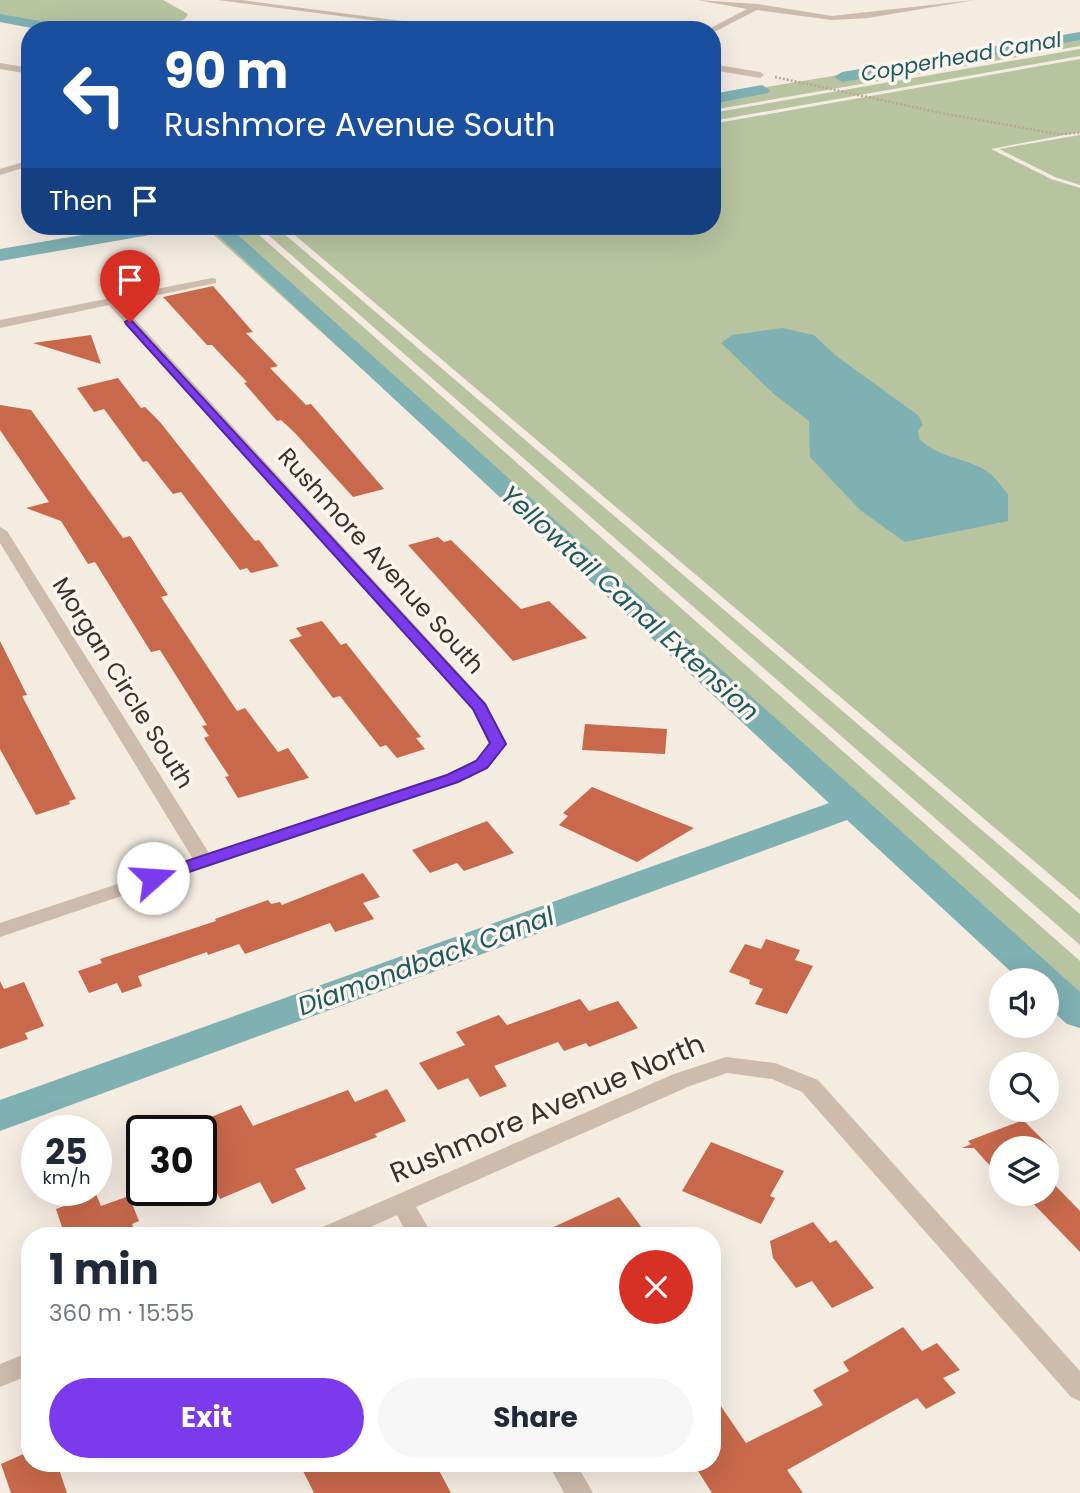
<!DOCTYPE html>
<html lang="en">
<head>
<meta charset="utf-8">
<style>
  body { margin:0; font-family:Poppins,sans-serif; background:#f6f6f7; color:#1f2937; height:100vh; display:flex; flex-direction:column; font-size:26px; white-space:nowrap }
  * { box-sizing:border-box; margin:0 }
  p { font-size:23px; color:#747a83 }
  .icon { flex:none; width:38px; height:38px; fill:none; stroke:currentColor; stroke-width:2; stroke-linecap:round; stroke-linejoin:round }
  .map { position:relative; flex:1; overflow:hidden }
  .side { position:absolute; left:21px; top:1227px; width:700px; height:245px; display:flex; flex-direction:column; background:#fff; border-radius:28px; box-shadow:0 7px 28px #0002 }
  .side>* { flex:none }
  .banner { position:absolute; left:21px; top:21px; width:700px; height:214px; border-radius:28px; box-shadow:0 7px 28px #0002; background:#1a4fa0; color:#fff; overflow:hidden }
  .controls { position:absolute; left:989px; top:968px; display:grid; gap:14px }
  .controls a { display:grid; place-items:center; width:70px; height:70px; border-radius:50%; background:#fff; box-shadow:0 7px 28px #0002; font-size:35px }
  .speed { position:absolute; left:21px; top:1115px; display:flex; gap:14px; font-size:35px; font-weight:700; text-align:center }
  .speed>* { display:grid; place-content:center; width:91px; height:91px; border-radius:50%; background:#fff; box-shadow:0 7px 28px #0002; line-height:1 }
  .speed small { font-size:18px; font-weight:400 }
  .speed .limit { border:4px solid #111; border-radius:10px; background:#fff; color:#111 }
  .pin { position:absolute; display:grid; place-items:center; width:60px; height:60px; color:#fff; margin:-72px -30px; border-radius:50% 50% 50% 0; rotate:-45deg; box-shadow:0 0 7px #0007 }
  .pin .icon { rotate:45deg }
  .me { position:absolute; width:77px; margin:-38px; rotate:71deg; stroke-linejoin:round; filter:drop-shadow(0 0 5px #0008) }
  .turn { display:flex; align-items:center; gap:24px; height:147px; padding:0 28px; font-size:32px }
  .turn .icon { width:91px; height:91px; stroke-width:2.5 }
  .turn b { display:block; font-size:49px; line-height:60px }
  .then { display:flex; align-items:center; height:66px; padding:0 28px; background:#0003; gap:14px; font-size:26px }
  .round { display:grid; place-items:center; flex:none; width:74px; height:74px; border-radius:37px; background:#f6f6f7 }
  .head { display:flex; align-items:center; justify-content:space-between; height:119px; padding:0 28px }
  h1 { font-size:42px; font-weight:700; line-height:52px }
  .primary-button { display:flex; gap:14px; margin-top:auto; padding:14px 28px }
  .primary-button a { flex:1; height:80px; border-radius:42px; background:#7c3aed; color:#fff; font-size:28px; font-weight:700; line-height:80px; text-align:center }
  .primary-button a+a { background:#f6f6f7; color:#1f2937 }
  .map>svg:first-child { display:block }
  .green { fill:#b8c4a0 }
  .water { fill:#7fb0b2 }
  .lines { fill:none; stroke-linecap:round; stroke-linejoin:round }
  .canal { fill:#7fb0b2; fill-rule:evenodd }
  .building { fill:#c8694b }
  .path { stroke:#b9a596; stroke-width:2.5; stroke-dasharray:2 2; stroke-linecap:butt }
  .street { fill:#cdbbac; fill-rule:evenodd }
  .route { fill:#7c3aed; stroke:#51269a; stroke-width:2 }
  .labels { text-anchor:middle; stroke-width:7; stroke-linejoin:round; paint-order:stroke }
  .far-water-label { font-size:21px; font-style:italic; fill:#1f5a5e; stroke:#fbf5ee }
  .street-label { font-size:24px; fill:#3b302b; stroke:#fbf5ee }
  .water-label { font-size:26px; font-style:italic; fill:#1f5a5e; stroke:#fbf5ee }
  .near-street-label { font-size:28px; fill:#3b302b; stroke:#fbf5ee }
</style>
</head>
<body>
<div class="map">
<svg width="1080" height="1493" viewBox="0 0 1080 1493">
  <rect width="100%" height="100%" fill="#f4ebe1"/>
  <path class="green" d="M0,0H163L188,14L185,19C130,44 58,24 0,20Z
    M1080,35V46L712,110V96Z
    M1080,49V56L712,121V113Z
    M1080,59V132L991,149L1051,179L1080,188V900L284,226H712V124Z
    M1080,135V185L1055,177L999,149Z
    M204,226H249L1080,961V1019L1047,988L1046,980H1038Z
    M258,226H275L1080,914V945Z"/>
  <path class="water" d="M782,328L814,335L835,355L919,416L923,425L918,430L919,439C941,459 961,456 985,470C994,475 1001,486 1008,494V521L905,542L860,510L810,457L809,421L775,395L721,343L732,335Z"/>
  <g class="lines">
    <path class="canal" d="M0,14L68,26L75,30H42L0,22Z
      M1080,32V40L842,82L834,77L842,72Z
      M762,85L770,90L768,93L712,104V94Z
      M135,226H177L167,232L0,261V249Z
      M208,226H228L1080,992V1028L1067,1024L1046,1005V980H1020L847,820L0,1131V1100L829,803Z"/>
  </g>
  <path class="building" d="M213,286L253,332L246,333L278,366L270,368L306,405L311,404L384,489L353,497L295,433L281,420L277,421L244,383L247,382L212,345H207L163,297Z
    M91,335L101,364L33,343Z
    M118,378L141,408L145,407L160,422L232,513L255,541L259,540L279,566L251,573L247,568L240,570L181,492L173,494L147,461L143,462L104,409L94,412L77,388Z
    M0,405L31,410L123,538L130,536L168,595L161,597L237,711L245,708L278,752L288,748L309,778L238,798L225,777L229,776L204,738L209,736L202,726L207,725L160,650L151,652L95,562L88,564L61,521L26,508L49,502L0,430Z
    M438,537L444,542L451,540L521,609L549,601L587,638L513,661L408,545Z
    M322,621L341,645L346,643L421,737L416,738L425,749L397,758L386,745L380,747L340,696L333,698L289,640L302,636L296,628Z
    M0,641L27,695L22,696L76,799L69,801L70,804L36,815L0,749Z
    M585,724L667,729L665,754L582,750Z
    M592,787L656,813L694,828L637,862L559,825L568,816L563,813Z
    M487,821L514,853L464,871L457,863L430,873L412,850Z
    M363,873L380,897L363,903L374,919L335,932L330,923L245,954L239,944L208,955L207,952L138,976L142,986L122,993L117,983L89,993L78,971L102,963L100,959L216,921L215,919L268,900L271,904L280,902L282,905Z
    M766,939L800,950L795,960L813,966L787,1014L755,1004L763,989L749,984L750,980L729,972L745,944L761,949Z
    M0,981L4,989L24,982L44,1026L25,1033L28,1039L0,1049Z
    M580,999L589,1011L618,1001L638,1028L589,1047L586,1043L564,1051L558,1042L494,1066L507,1086L480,1097L468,1078L438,1090L419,1063L465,1045L456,1032L499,1015L507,1025Z
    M387,1089L406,1121L375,1134L377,1137L295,1169L306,1189L272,1204L260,1182L220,1199L216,1191L201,1198V1121L241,1105L253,1126L348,1090L355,1102Z
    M1023,1120L1051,1148H1001V1178L974,1148H962L971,1144L968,1141Z
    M711,1142L784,1171L770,1196L775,1198L761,1224L682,1191Z
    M1046,1176L1080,1211V1252L1024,1194H1046Z
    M96,1194L101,1206L129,1196L139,1221L132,1224L136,1236H65L56,1209Z
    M619,1197L648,1236H534Z
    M813,1222L830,1243L836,1240L874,1288L832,1308L812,1281L796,1288L773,1258L770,1241Z
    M903,1327L922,1351L937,1343L960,1370L943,1378L956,1393L926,1409L917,1398L787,1470L803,1493H712L698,1471L712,1464V1393L746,1443L823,1405L813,1390L849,1371L843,1362Z
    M30,1451V1463H57L67,1493H11L1,1464Z
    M299,1463H435L451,1493H314Z"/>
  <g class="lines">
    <path class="path" d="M775,77L941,113L1057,134L1080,133"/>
    <path class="street" d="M218,0H241L472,30H446Z
      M697,0L758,4L832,16L975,0L868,18L832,20L757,10L712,33V30L709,29L747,9Z
      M0,63L30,68V74L0,69Z
      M712,64L760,72L764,75L760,78L712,70Z
      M30,160V166L0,175V169Z
      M212,278L216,279V283L120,303L486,703L507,744L488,768L459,782L0,937V923L193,859L0,543V527L7,531L209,853L447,774L476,760L489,744L472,709L109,305L0,328V320Z
      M726,1057L775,1063L818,1080L1080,1371V1401L1071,1397L802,1092L772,1079L727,1073L690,1086L416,1207L433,1236H408L397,1215L351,1236H314L318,1229L674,1074Z
      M30,1352V1375L0,1387V1364Z
      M548,1463H576L593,1493H564Z"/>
  </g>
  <path class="route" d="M130,319L485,704L506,744L487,768L458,782L159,882H147L145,878L147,874L447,775L476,761L490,743L473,709L126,324L125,322Z"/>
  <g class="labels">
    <g class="far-water-label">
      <text transform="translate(961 57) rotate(-10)" y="7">Copperhead Canal</text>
    </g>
    <g class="street-label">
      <text transform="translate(381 561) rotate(48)" y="8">Rushmore Avenue South</text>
      <text transform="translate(123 683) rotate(58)" y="8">Morgan Circle South</text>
    </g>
    <g class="water-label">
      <text transform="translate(630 603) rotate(42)" y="9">Yellowtail Canal Extension</text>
      <text transform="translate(426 961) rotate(-20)" y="9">Diamondback Canal</text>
    </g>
    <g class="near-street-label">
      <text transform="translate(547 1108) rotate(-23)" y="10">Rushmore Avenue North</text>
    </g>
  </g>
</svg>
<div class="controls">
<a><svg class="icon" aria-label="sound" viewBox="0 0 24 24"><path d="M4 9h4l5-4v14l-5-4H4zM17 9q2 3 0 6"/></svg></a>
<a><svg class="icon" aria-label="search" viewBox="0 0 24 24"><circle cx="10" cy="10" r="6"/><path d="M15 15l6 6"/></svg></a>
<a><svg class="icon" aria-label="layers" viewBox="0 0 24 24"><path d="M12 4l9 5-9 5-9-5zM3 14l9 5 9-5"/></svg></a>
</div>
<div class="speed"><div>25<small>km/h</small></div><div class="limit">30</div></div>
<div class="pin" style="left:130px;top:322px;background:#d93025"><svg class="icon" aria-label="arrive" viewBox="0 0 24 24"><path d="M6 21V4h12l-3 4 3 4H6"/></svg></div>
<svg class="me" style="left:153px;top:878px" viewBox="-20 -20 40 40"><circle r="19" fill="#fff"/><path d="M0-13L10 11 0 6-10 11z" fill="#7c3aed"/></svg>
<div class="banner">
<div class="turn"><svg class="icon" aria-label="left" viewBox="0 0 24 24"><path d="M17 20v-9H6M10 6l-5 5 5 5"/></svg><div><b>90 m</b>Rushmore Avenue South</div></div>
<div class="then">Then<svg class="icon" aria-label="arrive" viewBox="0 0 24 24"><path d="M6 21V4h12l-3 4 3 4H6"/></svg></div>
</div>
<section class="side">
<div class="head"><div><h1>1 min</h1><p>360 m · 15:55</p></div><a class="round" style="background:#d93025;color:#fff"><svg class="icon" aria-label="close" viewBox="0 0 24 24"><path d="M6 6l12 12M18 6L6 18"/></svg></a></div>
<div class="primary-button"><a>Exit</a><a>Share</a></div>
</section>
</div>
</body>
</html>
